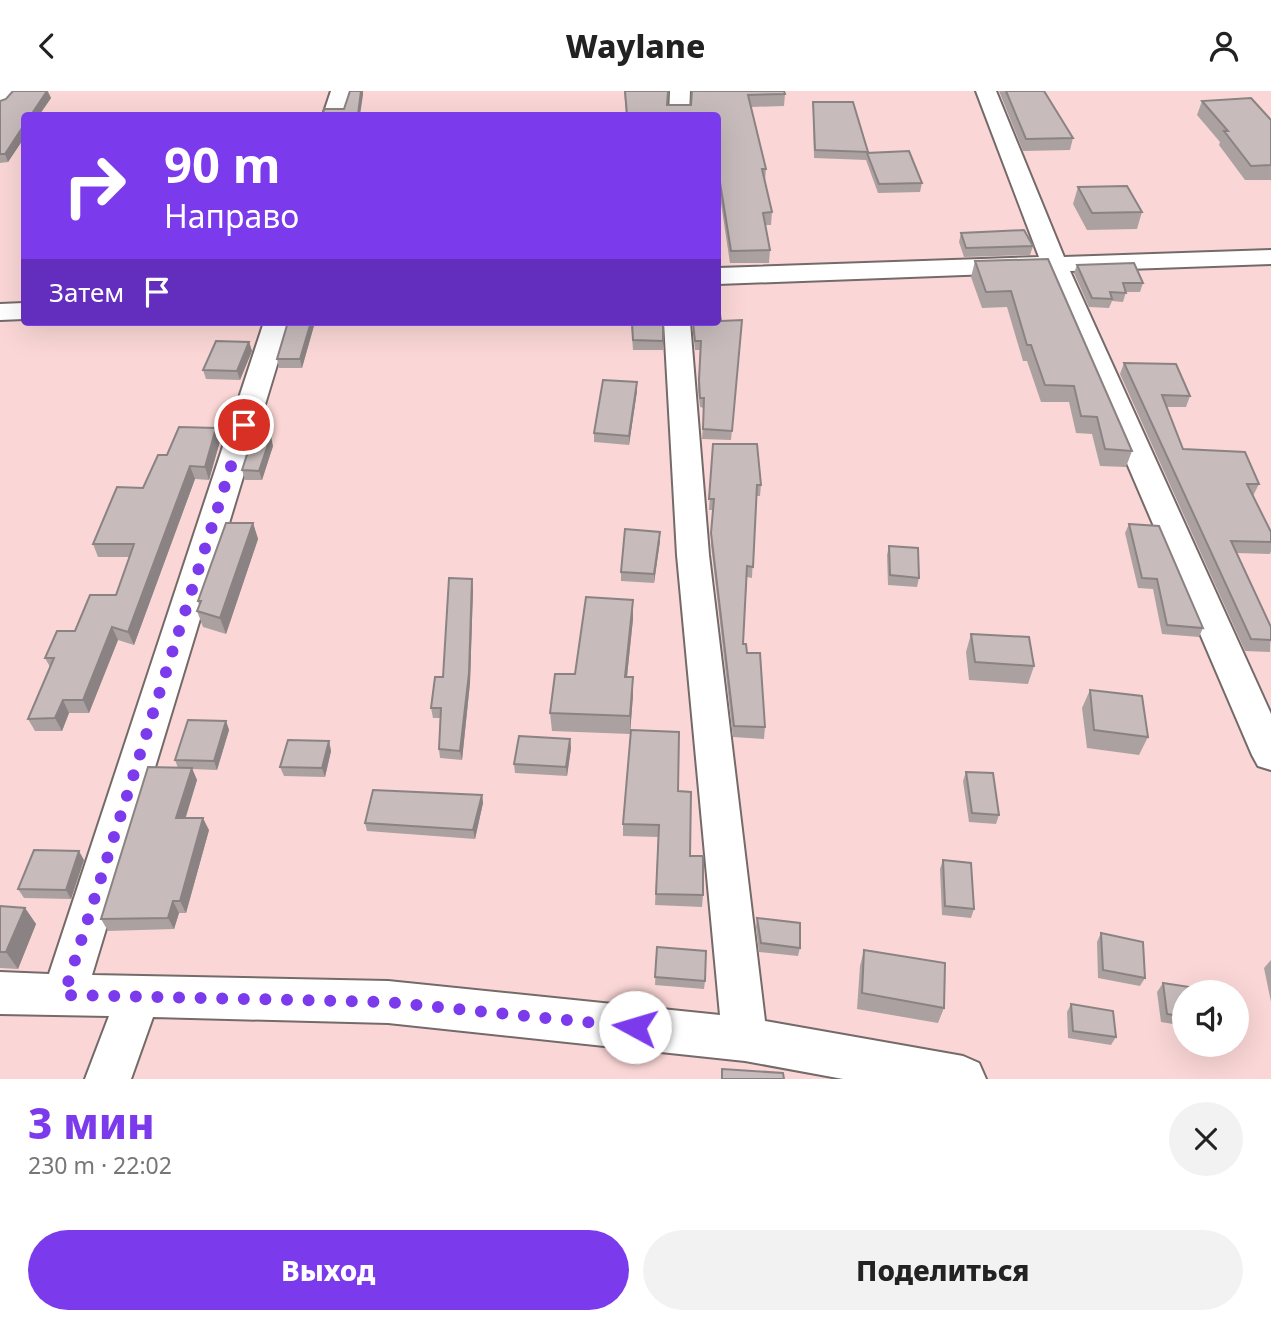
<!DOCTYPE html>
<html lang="ru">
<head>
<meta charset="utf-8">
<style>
  body { margin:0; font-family:"Noto Sans",sans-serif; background:#f2f2f2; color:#222; height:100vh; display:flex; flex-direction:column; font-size:26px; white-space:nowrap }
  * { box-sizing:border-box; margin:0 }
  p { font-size:23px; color:#767676 }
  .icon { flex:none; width:38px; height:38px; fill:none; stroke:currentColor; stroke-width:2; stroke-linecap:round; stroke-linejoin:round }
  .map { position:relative; height:988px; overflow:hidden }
  .side { display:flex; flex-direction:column; background:#fff; flex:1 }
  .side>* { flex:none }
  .banner { position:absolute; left:21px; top:21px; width:700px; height:214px; border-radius:7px; box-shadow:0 7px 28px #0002; background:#7c3aed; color:#fff; overflow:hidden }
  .controls { position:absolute; left:1172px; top:889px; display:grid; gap:14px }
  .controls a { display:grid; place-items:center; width:77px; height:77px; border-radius:50%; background:#fff; box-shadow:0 7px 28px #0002; font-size:35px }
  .pin { position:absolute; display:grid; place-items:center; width:60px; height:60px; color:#fff; margin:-30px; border:4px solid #fff; border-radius:50%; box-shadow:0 2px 7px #0007 }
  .me { position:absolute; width:77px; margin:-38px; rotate:276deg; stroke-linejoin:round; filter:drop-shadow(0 0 5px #0008) }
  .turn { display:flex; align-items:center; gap:24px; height:147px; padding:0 28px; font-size:32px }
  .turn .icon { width:91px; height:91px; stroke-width:2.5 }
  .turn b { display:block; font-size:49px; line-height:60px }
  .then { display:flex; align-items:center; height:66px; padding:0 28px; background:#0003; gap:14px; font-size:26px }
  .round { display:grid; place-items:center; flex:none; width:74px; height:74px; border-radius:37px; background:#f2f2f2 }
  .head { display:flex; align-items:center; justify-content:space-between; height:119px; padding:0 28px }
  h1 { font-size:42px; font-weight:800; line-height:52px; color:#7c3aed }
  .primary-button { display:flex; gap:14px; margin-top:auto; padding:14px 28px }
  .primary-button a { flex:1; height:80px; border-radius:42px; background:#7c3aed; color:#fff; font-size:28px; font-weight:800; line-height:80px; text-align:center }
  .primary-button a+a { background:#f2f2f2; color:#222 }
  header { display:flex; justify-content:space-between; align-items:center; height:91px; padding:0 28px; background:#fff; font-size:32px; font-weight:800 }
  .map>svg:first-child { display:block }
  .green { fill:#fad7d6; fill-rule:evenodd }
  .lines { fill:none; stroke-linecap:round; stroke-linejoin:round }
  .minor-casing { stroke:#746a69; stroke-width:4 }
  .minor { fill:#fff; fill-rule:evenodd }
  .wall { fill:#aba1a1 }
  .shaded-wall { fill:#8b8383 }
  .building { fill:#c7bbbb; stroke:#8b8383; stroke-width:2 }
  .route { stroke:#7c3aed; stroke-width:12; stroke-dasharray:0 21.6 }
</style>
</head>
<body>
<header><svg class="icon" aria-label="back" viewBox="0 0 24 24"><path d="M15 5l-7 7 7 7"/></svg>Waylane<svg class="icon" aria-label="person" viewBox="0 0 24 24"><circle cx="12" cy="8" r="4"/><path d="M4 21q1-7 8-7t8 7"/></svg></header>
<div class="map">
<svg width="1271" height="988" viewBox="0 0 1271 988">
  <rect width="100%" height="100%" fill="#fef4f4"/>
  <path class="green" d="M0,0H1271V988H0ZM24,24H718V231H24ZM1185,901H1237V954H1185Z"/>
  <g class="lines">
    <defs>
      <path id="minor" d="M0,0H19L7,15L0,17Z
        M331,0H351L344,24H323Z
        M670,0H690L689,24H669Z
        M976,0H996L1064,166L1271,159V173L1070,180L1271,623V679L1258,675L1252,664L1045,181L718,193V177L1039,166Z
        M24,212V228L0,229V213Z
        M264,231H290L92,884L388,890L720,924L677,464L664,231H690L709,464L765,930L963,965L979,972L986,988H843L745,970L388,932L153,926L131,988H85L109,925L0,923V881L49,883Z"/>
    </defs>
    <use href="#minor" class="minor-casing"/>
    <use href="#minor" class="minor"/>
  </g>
  <path class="wall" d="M13,0H48L51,7L8,71L0,72V10L6,8Z
    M624,0H668V14H691L692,0L785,3L784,15L751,16L766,78L765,90L772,121L771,134H765L770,159L769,172H730L718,92V24H626Z
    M999,0H1044L1073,47L1070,59L1023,60Z
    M1202,10L1271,29V89H1245L1219,54L1220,51L1197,24Z
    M813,11L868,61V62L922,92L920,101L878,102L866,69L814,67L813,20Z
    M1078,96L1142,121L1137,138L1087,139L1073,113Z
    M961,142L1033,155L1030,164L964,166L959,151Z
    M1048,168L1132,360L1126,376L1100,375L1092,343L1076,342L1069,311H1041L1027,270H1023L1007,216L982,217L971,186L975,170Z
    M1077,174L1143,192L1140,201H1126L1123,211L1112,210L1109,217L1089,216L1074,182Z
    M742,229L731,349L702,348L704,317L700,316L698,299L700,259H695L692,231H718Z
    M315,231L302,277H279L277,268Z
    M631,231H663V259H633Z
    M249,251L252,260L240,289L206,288L203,279Z
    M1124,272L1190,305L1186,316H1167L1183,358L1259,393L1253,405L1271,441V460L1270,463L1236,462L1271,536L1270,561L1245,560L1120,283Z
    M637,291V300L629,354L594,351V342Z
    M220,350L209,389L195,388L134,554L118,549L89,622H69L62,640H35L28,628L50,576L45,567L116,504L129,466H98L93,453L143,397L167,364Z
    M713,353L761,394L760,405H756L752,487L747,486L743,553L747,562L765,636L764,648L733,646L711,453L713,419H709Z
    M273,355L262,389H245L242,379Z
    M253,432L258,448L226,543L203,536L197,520L199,514L198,510Z
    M1129,433L1203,537L1199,546L1162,543L1153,498L1138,497L1125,442Z
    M660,450L654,492L621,490V481Z
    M889,455L919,487L917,496L888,494L887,464Z
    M472,488L473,498L470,592L462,669L440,667L439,658L440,627H433L431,617L443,586Z
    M633,528L627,586L633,604L630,643L552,640L550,622L575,583Z
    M971,543L1034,575L1028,593L969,589L966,561Z
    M1090,599L1148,646L1139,664L1087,657L1082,617Z
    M226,630L229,639L217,679L192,678L197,689L185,727L209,739L186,822H179L174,838L108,840L101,828L178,677L175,669Z
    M570,648L571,657L567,685L515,682L514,673Z
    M329,650L331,660L325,686L284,685L280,676Z
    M966,681L999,724L996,733L969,731L963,690Z
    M678,700L690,765L703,804L702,816L655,814L658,746L623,745V733Z
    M482,704L483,712L475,748L367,740L365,732Z
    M84,769L71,808L24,807L18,798Z
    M943,769L974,818L971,827L942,824L940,778Z
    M0,815L25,817L36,833L18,878L0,877Z
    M757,827L800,857L798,865L759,861L756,836Z
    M1101,842L1145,887L1140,895L1098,887L1097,851Z
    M657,856L705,890L704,898L655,894Z
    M864,859L944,917L938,932L857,918L860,875Z
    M1271,869V911L1264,877Z
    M1163,892L1185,901V935L1161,931L1157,901Z
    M1071,913L1116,946L1111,954L1068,947L1067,921Z"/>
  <path class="shaded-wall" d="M47,0L51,7L39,24H31Z
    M361,0H363V4L360,24H358Z
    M24,34V47L8,71L5,63Z
    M311,231H315L302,277L300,268Z
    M249,251L252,260L240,289L237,280Z
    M637,291V300L629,354V345Z
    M216,337L220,350L209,389L205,376Z
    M271,345L273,355L262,389L259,380Z
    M190,375L195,388L134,554L128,541Z
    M253,432L258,448L226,543L220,527Z
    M660,441V450L654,492V483Z
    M472,488L473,498L470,592L462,669L460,660Z
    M633,509V528L625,604V586Z
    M112,536L118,549L89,622L83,609Z
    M633,586V604L630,643V625Z
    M63,609L69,622L62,640L55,627Z
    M226,630L229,639L217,679L214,670Z
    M570,648L571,657L567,685L566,676Z
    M329,650L331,660L325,686L322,677Z
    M192,677L197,689L182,739L176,727Z
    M482,704L483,712L475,748L473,739Z
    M203,727L209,739L186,822L180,810Z
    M79,760L84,769L71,808L66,799Z
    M173,810L179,822L174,838L168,827Z
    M25,817L36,833L18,878L6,861Z"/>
  <path class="building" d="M13,0H47L31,24H24V34L5,63H0V10L6,8Z
    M350,0H361L358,24H323L324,18H344Z
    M625,0H668L667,14H691L692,0H784L785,3L748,4L766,78H762L772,121L763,122L770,159L731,160L718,79V24H627Z
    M1006,0H1044L1073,47L1026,48Z
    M1251,7L1271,29V74L1251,75L1224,40H1228L1202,10Z
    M813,11H853L868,61L815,59Z
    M909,60L922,92L879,93L867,62Z
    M1127,95L1142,121L1092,122L1078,96Z
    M1024,139L1033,155L966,157L961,142Z
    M1048,168L1132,360L1105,358L1097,326L1081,325L1074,295L1045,294L1031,254H1027L1011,200L986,201L975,170Z
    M1134,172L1143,192H1123L1126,202L1110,201L1112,208L1092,207L1077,174Z
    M718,211L721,230L742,229L732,340L703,338L704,307H700L699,289L701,250H695L693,231H718Z
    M288,231H311L300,268H277Z
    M632,231H663V250L633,249Z
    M216,250L249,251L237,280L203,279Z
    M1124,272L1176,273L1190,305L1162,304L1183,358L1245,361L1259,393H1247L1271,441V451L1231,450L1271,536V549L1251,548Z
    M603,289L637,291L629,345L594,342Z
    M179,336L216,337L205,376L190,375L128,541L112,536L83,609H63L55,627L28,628L54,567H45L57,540H75L90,504H116L134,453H93L117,396L143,397L158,364H167Z
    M253,345H271L259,380L242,379Z
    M713,353H757L761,394H757L753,476L747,475L743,553H746L747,562H760L765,636L734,635L711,442L714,408H709Z
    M226,432H253L220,527L197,520L201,510H198Z
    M1129,433L1159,435L1203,537L1167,534L1157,488L1142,487Z
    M625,438L660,441L654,483L621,481Z
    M889,455L918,457L919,487L890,484Z
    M449,487L472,488L469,582L460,660L439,658L441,617H431L435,586H443Z
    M586,506L633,509L625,586H633L630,625L550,622L555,583H575Z
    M971,543L1029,546L1034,575L975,571Z
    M1090,599L1142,605L1148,646L1094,639Z
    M188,629L226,630L214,670L175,669Z
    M631,639L679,641L678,700L691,701L690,765H703V804L656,803L659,734L623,733Z
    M519,645L570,648L566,676L514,673Z
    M288,649L329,650L322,677L280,676Z
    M148,676L192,677L176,727H203L180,810H173L168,827L101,828Z
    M966,681L993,682L999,724L972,722Z
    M373,699L482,704L473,739L365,732Z
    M34,759L79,760L66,799L18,798Z
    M943,769L971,772L974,818L945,815Z
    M0,815L25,817L6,861H0Z
    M757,827L800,832V857L761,852Z
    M1101,842L1143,851L1145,887L1103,879Z
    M657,856L706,860L705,890L655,886Z
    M864,859L945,872L944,917L862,902Z
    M1163,892L1203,898V901H1185V926L1167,923Z
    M1071,913L1113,920L1116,946L1073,940Z
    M722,978L783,982L784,988H722Z"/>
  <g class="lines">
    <path class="route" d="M244,334L64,904L388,911L635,936"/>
  </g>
</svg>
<div class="controls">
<a><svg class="icon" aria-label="sound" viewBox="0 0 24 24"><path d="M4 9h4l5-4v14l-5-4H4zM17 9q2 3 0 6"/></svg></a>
</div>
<div class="pin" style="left:244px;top:334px;background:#d93025"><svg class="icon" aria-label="arrive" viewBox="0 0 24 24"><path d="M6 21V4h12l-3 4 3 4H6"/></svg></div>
<svg class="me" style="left:635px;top:936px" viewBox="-20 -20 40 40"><circle r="19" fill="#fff"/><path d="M0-13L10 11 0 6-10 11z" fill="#7c3aed"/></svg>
<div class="banner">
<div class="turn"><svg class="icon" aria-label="right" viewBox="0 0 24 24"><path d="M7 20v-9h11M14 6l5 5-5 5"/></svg><div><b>90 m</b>Направо</div></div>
<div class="then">Затем<svg class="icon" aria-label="arrive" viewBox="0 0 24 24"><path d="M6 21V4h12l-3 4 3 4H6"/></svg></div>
</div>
</div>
<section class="side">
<div class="head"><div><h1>3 мин</h1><p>230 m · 22:02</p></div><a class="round"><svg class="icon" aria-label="close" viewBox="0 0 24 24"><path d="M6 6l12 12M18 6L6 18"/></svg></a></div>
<div class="primary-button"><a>Выход</a><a>Поделиться</a></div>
</section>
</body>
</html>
